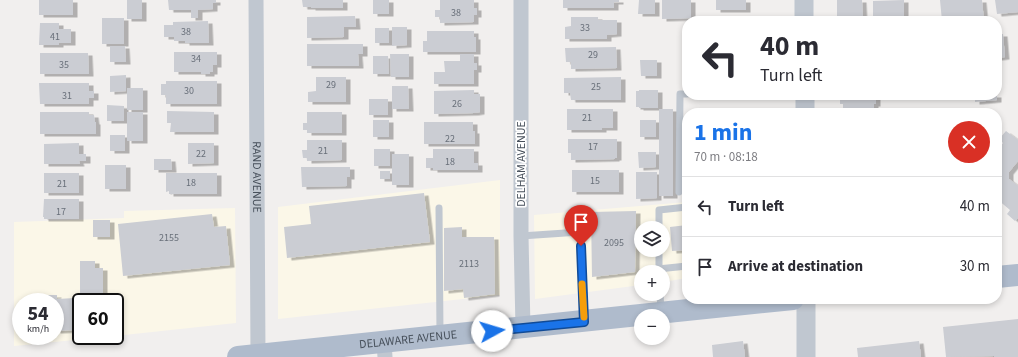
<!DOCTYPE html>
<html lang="en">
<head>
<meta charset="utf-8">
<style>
  body { margin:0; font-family:"Source Sans 3",sans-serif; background:#f7f7f7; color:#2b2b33; height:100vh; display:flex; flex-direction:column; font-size:15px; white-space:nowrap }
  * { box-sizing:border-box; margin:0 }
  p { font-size:13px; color:#7c7c81 }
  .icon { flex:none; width:22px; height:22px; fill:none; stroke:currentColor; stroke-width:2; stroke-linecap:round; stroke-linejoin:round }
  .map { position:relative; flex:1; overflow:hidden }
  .side { position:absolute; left:682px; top:108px; width:320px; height:196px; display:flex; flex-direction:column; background:#fff; border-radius:16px; box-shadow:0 2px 6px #0003 }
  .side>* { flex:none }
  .top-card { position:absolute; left:682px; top:16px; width:320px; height:84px; border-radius:16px; box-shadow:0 2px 6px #0003; background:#fff; color:#2b2b33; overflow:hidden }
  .tools { position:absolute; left:634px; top:221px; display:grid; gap:8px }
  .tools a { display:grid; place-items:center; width:36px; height:36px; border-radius:50%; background:#fff; box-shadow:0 2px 6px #0003; font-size:20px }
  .speed { position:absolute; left:12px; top:293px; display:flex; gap:8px; font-size:20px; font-weight:700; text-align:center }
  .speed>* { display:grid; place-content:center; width:52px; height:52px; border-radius:50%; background:#fff; box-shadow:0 2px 6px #0003; line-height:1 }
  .speed small { font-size:10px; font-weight:400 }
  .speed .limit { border:2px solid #111; border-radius:6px; background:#fff; color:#111 }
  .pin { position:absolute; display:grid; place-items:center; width:34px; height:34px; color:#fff; margin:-41px -17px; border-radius:50% 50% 50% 0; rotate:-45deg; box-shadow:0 0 4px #0007 }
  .pin .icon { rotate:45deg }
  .me { position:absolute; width:44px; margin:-22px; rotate:84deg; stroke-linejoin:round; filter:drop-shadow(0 0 3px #0008) }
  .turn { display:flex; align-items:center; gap:14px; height:84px; padding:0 12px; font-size:18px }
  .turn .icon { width:52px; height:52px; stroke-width:2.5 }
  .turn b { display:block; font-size:28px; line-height:34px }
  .round { display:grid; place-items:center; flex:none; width:42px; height:42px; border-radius:21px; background:#f7f7f7 }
  .headline { display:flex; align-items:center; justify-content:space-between; height:68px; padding:0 12px }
  h1 { font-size:24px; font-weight:700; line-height:30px; color:#1a73e8 }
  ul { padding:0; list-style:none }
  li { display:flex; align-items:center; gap:12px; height:60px; padding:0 12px; border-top:1px solid #e1e1e2 }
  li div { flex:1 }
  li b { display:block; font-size:15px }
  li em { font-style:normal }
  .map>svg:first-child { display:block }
  .commercial { fill:#fbf7e8; fill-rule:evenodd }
  .building { fill:#cbcdd3; filter:url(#shadow) }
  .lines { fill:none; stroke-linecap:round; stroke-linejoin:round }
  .service { stroke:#c0c7d0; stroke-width:7 }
  .minor { stroke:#c0c7d0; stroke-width:15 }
  .tertiary { stroke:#c0c7d0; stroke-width:19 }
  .primary { stroke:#afbbcc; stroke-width:22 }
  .route-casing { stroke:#114b97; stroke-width:10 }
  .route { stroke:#1a73e8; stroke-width:7 }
  .slow { stroke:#f59e0b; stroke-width:7 }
  .labels { text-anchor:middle; stroke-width:3.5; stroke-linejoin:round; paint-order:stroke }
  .number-label { font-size:10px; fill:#686f79 }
  .street-label { font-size:12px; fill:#47505b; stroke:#fff }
</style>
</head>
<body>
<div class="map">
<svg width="1018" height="357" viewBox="0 0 1018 357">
  <defs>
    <filter id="shadow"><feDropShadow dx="4.5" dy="2.5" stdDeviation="0" flood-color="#0004"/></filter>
  </defs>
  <rect width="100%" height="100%" fill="#f1efee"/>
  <path class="commercial" d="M500,180V295L278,319V207Z
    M687,202V278L663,282V272H641V285L535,299L534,215ZM641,228H663V250H641Z
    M235,208L236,323L115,336V302H81V336H114L14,346V222L124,218V211ZM21,302H55V336H21Z"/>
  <path class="building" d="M39,0H73V15H39Z
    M127,0H142V19H127Z
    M168,0H216V3H213V9L198,10V18H191V10H169Z
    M302,0H343V8H311V7H303Z
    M373,0H389V14H373Z
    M440,0H474V8H477V15H474V22L440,23V17H435V10H440Z
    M563,0H619V2H614V8H563Z
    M639,0H655V14H638Z
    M662,0H691V18L662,19Z
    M716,0H746V10H716Z
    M837,0H862L863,21H837Z
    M904,0V21H873V1Z
    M940,0H982L984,21H974V20L952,21V20L942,21Z
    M995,0H1018V12L997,14Z
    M355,16L356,27H344V37L307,38V17Z
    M571,17H598V20H617V34L607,35V39H565V27L571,26Z
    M102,18H124V44H102Z
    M208,21L209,43H185V41H174V37H164V25H173V22Z
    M40,23H59V29H71V43H59V45H39Z
    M392,27H407V45L392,46Z
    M375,28H389V43H375Z
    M427,31H474V37H476V52H423V41H427Z
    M997,34H1003L1005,57L997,58Z
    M307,44H363V54H358L359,66H307Z
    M110,46H125L126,62H110Z
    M616,47L617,68L571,69V62H566L565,48Z
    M174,52H217V65H213V72H210V74H201V72H174Z
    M40,53H88L89,74H40Z
    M390,54H409V77H391Z
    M460,54H474V63H477V70H474V84H434V72H445L444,61H460Z
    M373,56H388L389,74H373Z
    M640,60H657V76H641Z
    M126,75V91L110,92V76Z
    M316,77H346V102H308V92L316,91Z
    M621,77V100H571L570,93H564V78Z
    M166,81H217V104H166V95H161V84H166Z
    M39,83H89V91H94V98H89V104H40Z
    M392,86H408L409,109H392Z
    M127,88H143V110H127Z
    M474,90V94H480V112L474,113L434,114V91Z
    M639,90H658V108H639V107H636V91H639Z
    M840,95H876V104H874V113H843V104H840Z
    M975,95H997V100L975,102Z
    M369,99H388V115H369Z
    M107,105L124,106V121H107Z
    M927,108L928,113H912V109Z
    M567,109H613V128H602V130H567Z
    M659,109H673V196H659Z
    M167,111L214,112V132H170L171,123H167Z
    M40,112H89V115H94L95,122H96V134H40Z
    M127,112H143V141H127Z
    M307,112H342V133H307V130H303V123H307Z
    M373,120H389V137H373Z
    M640,120H656V137H640Z
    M424,122H473V131H475V144H424Z
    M1006,131L1018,140V161L1009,172V179L1018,186V218L1015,221L1007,214L1010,210L997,199V151L1003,143L999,139Z
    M110,135H125V151H110Z
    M568,139H617V158H615V159L571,160V153H568Z
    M307,140H342V160L307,161V158H303L302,150H307Z
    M79,143V154H86V161H79L80,164H44V144Z
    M188,143H214V163L188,164Z
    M374,149H390V166H374Z
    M433,149H474V163H478V170H433V168H426V158H433Z
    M638,152H656V167L639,168Z
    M392,154H409V185H392Z
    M154,159H171L172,170H154Z
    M105,165H126V189H105Z
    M301,167H350V177H347V186L302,187Z
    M572,170H619V192H572Z
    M380,171H390V179H380Z
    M636,172H657V198L636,199Z
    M44,173H79V193H44Z
    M166,173H217V194H169V191L166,192Z
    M424,193L430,242L287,258L284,227L311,224L309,206Z
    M44,199H79V219H44V217H43Z
    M636,211L635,272L592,277L591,212Z
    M212,214L214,227L226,226L230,265L123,276L118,224Z
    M93,220H110V237H93Z
    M687,225V250L672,251L670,227Z
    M462,227V237H494L495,294L464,298L463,289L444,291V228Z
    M80,261H95V268H103V302H80Z
    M46,295H57V299L75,298L76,330L56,331V327H55V302H46Z
    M1018,319V357H994V356L946,357L943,327Z
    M743,341L745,357H713L712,345Z
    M919,341L921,357H858L857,348Z"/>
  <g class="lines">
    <path class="service" d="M679,192L680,94H687
      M439,208L440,334
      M659,228V210L687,207
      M521,236L580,232L584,319
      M658,269L687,266
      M659,272V250
      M660,294L661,310"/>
    <g class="minor">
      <path id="s1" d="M256,0L258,355"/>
      <path d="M521,0V236L523,328"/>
      <path d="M384,342L385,357"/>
    </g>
    <path class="tertiary" d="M804,0V21
      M805,113V95
      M806,299V357"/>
    <g class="primary">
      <path d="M997,277L1018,275"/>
      <path id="s2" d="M238,357L793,299"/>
    </g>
  </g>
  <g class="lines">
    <defs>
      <path id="route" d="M492,331L584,322L581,246"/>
    </defs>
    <use href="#route" class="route-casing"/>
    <use href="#route" class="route"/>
    <path class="slow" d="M582,284L584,317"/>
  </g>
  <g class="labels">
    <g class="number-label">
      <text x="456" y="16">38</text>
      <text x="585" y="31">33</text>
      <text x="186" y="35">38</text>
      <text x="55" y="40">41</text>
      <text x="593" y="58">29</text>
      <text x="196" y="62">34</text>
      <text x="64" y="68">35</text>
      <text x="331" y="88">29</text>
      <text x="596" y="90">25</text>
      <text x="189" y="94">30</text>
      <text x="67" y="99">31</text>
      <text x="457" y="107">26</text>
      <text x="587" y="121">21</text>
      <text x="450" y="142">22</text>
      <text x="593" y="150">17</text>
      <text x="323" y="154">21</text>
      <text x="201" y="157">22</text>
      <text x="450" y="165">18</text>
      <text x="595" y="184">15</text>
      <text x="191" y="186">18</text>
      <text x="62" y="187">21</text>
      <text x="61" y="215">17</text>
      <text x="169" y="241">2155</text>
      <text x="614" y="246">2095</text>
      <text x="469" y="267">2113</text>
    </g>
    <g class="street-label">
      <text transform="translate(521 164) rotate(-90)" y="4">DELHAM AVENUE</text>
      <text dy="4" stroke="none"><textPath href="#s1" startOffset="177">RAND AVENUE</textPath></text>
      <text dy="4" stroke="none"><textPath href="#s2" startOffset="171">DELAWARE AVENUE</textPath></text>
    </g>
  </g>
</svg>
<div class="tools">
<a><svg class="icon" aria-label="layers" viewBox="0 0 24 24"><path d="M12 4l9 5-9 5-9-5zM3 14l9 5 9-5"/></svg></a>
<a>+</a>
<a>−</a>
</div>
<div class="speed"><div>54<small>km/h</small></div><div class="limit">60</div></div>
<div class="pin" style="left:581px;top:246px;background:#d93025"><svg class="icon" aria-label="arrive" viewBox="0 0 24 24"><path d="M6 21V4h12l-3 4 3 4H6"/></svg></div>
<svg class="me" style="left:492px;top:331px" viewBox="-20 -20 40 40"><circle r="19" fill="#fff"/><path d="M0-13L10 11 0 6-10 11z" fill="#1a73e8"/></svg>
<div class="top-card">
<div class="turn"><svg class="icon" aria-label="left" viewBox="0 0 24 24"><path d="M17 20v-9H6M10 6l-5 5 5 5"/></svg><div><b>40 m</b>Turn left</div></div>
</div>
<section class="side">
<div class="headline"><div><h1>1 min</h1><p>70 m · 08:18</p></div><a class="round" style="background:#d93025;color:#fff"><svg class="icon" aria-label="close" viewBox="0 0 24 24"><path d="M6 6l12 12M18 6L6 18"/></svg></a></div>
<ul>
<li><svg class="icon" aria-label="left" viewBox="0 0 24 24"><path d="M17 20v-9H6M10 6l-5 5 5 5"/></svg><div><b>Turn left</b></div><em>40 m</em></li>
<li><svg class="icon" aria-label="arrive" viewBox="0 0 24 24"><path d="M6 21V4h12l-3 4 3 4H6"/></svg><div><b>Arrive at destination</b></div><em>30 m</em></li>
</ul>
</section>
</div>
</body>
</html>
